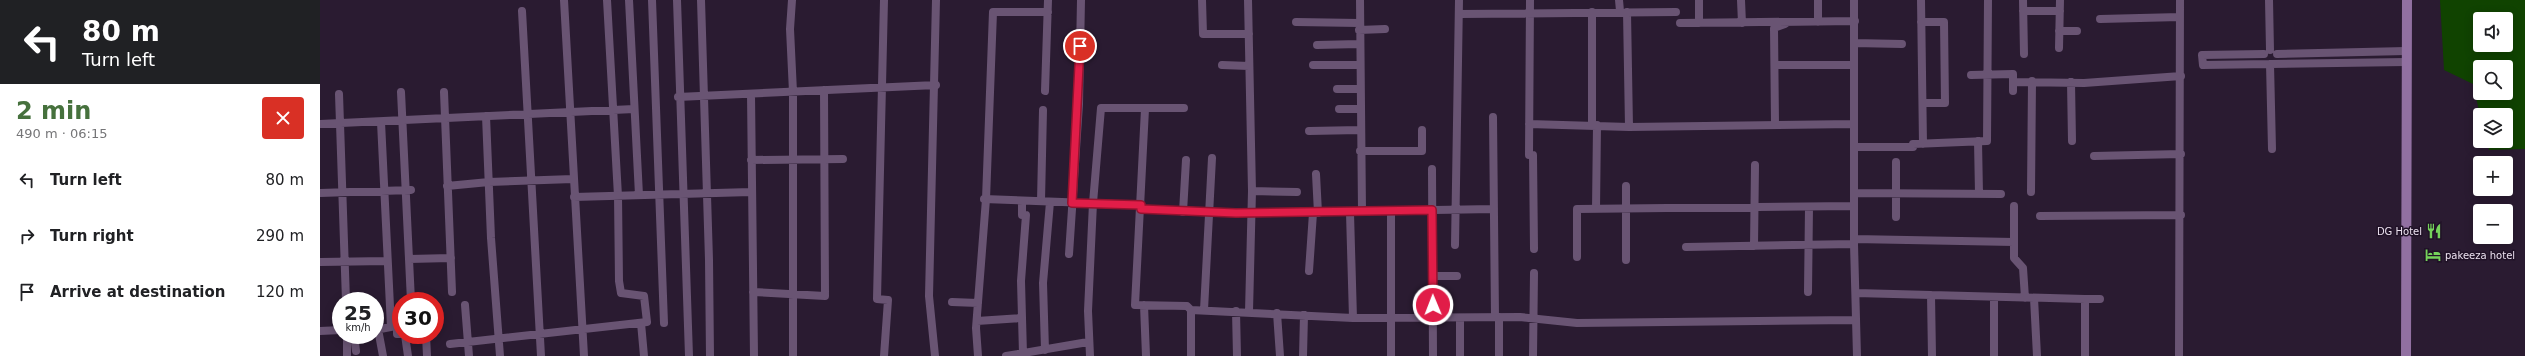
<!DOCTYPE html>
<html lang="en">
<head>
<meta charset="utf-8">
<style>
  body { margin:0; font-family:"DejaVu Sans",sans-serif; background:#f2f2f2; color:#202124; height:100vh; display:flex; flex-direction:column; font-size:15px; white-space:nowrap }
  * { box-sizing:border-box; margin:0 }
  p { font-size:13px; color:#757577 }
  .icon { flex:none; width:22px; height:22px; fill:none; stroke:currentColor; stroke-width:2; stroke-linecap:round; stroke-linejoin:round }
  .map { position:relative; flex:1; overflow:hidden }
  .drawer { display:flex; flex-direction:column; background:#fff; width:320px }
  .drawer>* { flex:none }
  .hud { background:#202124; color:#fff; overflow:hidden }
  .tools { position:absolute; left:2153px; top:12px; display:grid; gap:8px }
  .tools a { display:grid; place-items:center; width:40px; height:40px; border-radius:4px; background:#fff; box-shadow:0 2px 10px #0003; font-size:20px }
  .speed { position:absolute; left:12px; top:292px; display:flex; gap:8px; font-size:20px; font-weight:700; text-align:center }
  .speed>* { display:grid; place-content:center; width:52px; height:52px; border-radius:50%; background:#fff; box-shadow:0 2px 10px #0003; line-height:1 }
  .speed small { font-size:10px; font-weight:400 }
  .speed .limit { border:6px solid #d22; background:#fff; color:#111 }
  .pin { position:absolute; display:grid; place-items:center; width:34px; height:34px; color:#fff; margin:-17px; border:2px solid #fff; border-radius:50%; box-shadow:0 1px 4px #0007 }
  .me { position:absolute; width:44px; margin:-22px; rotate:359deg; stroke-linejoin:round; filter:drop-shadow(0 0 3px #0008) }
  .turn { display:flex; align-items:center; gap:14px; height:84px; padding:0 16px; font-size:18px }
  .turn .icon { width:52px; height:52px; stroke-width:2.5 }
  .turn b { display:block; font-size:28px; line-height:34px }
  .round { display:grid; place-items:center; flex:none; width:42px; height:42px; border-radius:4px; background:#f2f2f2 }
  .headline { display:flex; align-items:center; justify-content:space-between; height:68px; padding:0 16px }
  h1 { font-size:24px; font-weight:700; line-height:30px; color:#46713d }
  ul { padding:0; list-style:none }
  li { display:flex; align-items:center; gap:12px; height:56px; padding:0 16px }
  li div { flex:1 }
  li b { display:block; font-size:15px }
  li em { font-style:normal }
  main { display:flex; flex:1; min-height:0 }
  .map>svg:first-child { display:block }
  .green { fill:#104300; fill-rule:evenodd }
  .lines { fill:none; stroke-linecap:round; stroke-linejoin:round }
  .street { stroke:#695473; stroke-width:8 }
  .secondary { stroke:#9170a1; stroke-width:10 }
  .route-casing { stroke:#92132f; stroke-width:10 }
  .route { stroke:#e11d48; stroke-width:7 }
  .labels { text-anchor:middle; stroke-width:3; stroke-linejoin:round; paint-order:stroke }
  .poi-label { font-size:10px; fill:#ebe1ef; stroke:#201227; text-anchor:end }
</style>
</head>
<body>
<main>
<section class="drawer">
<div class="hud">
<div class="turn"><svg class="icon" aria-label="left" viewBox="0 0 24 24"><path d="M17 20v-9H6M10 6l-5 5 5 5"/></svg><div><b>80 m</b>Turn left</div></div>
</div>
<div class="headline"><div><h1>2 min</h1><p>490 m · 06:15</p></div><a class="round" style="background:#d93025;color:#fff"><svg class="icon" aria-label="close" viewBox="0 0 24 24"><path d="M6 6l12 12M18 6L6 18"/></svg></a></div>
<ul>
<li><svg class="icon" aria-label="left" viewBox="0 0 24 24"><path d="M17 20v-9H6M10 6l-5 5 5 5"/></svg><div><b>Turn left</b></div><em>80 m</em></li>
<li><svg class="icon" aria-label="right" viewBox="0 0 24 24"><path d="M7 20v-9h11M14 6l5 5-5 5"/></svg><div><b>Turn right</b></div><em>290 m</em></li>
<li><svg class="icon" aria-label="arrive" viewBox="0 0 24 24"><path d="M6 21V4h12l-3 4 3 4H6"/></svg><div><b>Arrive at destination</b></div><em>120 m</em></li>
</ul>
</section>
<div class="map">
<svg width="2205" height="356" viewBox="0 0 2205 356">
  <rect width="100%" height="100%" fill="#2a1b31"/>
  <path class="green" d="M2120,0H2205V149L2169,150L2167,141H2186V115H2160L2153,84L2124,70ZM2160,19H2186V45H2160ZM2160,67H2186V93H2160Z"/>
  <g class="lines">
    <path class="street" d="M244,0L264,356
      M309,0L319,195
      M332,0L344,323
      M357,0L369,356
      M381,0L389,260L390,356
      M472,0L470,29L473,92V356
      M564,0L557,299L568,300L564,356
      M882,0L883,34H929
      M928,0L932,191L929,312
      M1040,0L1042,211
      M1210,0L1209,155H1213L1214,249
      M1299,0L1300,11
      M1421,0L1422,23
      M1498,0V22
      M1534,0V244L1537,356
      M1601,0L1603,144
      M1703,0L1704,54
      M1949,0L1950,50
      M202,11L221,356
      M1703,11H1740
      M1307,12L1309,127
      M1139,14L1356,12
      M1780,19L1860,17
      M976,22L1039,23
      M1601,22H1624L1625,103H1603
      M1360,23L1535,21
      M1379,23V0
      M1039,30L1065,29
      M1739,31H1757
      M1534,43L1582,44
      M997,45L1039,44
      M1739,48L1740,0
      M1944,54L1882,55L1883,65L1950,64
      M1957,54L2086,51
      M1950,64L1952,149
      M1951,64L2086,62
      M902,65L929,66
      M993,65H1040
      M1455,65H1534
      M1651,75L1693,74V91
      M1694,82L1764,83L1861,76
      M1751,82L1752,141
      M1017,89H1040
      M725,91L728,0
      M81,92L91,301
      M124,92L132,292
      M19,94L26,301
      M431,94L434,356
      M358,97L616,85
      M825,109L815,305L867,306L871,310V356
      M1019,109H1040
      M166,116L171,238L180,356
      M1173,117L1175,317
      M61,122L71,327
      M0,124L314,109
      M1209,124L1309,127L1534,124
      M1455,124L1454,28L1465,24
      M1272,125V12
      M989,131L1040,130
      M1658,141L1659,194
      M1534,147H1593V144L1667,141L1668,0
      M1040,151H1102V130
      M1774,156L1861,154
      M431,160L523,159
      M1576,162V217
      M1112,169L1113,356
      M996,174L998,213
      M127,186L169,182L253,179
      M932,191L977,192
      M1711,192L1712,81
      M0,193L91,190
      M1534,193L1681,194
      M254,197L431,192
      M664,199L821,205
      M702,201V215H706L701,281L703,354
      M721,201L723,110
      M1694,206V258L1703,268L1705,298
      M821,209L930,213L1174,209
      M1276,209L1277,125
      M863,212L866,160
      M1030,213L1033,318
      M1720,216L1861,215
      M1534,239L1694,242
      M1135,245L1139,0
      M1434,246L1435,165
      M1366,247L1534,244
      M749,254L759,104L761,0
      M1257,257V209L1534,206
      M89,259L131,258
      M1306,260V186
      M0,262L67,261
      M989,271L993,213
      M1113,276H1137
      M433,292L505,296L504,90
      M1488,292L1489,207
      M1536,293L1765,299V356
      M1611,295L1612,356
      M1674,297V356
      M1714,298L1717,356
      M1765,299H1780
      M632,302L658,303
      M145,305L149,356
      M824,305L826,356
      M871,310L1033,318L1200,317L1257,323L1536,320
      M884,310L892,158
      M916,311L917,356
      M957,313L960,356
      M1179,317V356
      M1140,319V356
      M657,321L701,318
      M321,323L324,356
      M77,325V334H81
      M58,329L63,356
      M55,330L81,325
      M0,331L21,330
      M27,335V355
      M34,335L36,351
      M85,335L88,356
      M106,335L107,356
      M130,344L327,322L324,296L301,293L299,281L298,196L287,0
      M725,350L723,283L730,202
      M615,356L609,296L616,0
      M658,356L656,328L666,199L673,12H728
      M686,356L768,342
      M770,356L768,311L773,203L781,108H864
      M983,356L984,315
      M1071,356V210
      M1213,356L1214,273
      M1859,356L1860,0"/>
    <path class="secondary" d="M2086,356L2087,0"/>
  </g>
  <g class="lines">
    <defs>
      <path id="route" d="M760,46L752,203L821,205V209L916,213L1112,210L1113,305"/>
    </defs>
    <use href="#route" class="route-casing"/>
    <use href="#route" class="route"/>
  </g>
  <defs>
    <symbol id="restaurant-bare" viewBox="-9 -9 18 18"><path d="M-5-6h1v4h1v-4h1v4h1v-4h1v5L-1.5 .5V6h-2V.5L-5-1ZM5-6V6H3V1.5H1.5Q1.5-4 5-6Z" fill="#75d25b" stroke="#201227" stroke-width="2.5" paint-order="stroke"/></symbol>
    <symbol id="hotel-bare" viewBox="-9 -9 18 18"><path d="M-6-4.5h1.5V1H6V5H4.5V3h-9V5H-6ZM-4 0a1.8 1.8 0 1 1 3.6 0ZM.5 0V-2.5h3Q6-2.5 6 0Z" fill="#75d25b" stroke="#201227" stroke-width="2.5" paint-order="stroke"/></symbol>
  </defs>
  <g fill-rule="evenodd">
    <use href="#restaurant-bare" x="2103" y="220" width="22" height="22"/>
    <use href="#hotel-bare" x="2102" y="244" width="22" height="22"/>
  </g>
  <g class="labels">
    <g class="poi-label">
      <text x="2102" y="235">DG Hotel</text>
      <text x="2125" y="259" text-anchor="start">pakeeza hotel</text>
    </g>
  </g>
</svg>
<div class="tools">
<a><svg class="icon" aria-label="sound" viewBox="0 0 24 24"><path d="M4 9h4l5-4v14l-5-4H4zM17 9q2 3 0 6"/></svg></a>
<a><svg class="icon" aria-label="search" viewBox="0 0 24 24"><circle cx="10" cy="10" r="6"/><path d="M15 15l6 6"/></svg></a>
<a><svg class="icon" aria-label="layers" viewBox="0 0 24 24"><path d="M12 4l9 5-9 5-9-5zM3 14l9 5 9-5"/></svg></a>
<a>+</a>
<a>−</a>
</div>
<div class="speed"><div>25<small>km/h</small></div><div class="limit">30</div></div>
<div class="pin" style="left:760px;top:46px;background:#d93025"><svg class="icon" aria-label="arrive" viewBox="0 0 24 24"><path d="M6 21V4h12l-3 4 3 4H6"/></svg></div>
<svg class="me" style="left:1113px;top:305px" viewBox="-20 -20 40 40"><circle r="17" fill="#e11d48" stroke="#fff" stroke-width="3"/><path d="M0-11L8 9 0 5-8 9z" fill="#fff"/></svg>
</div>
</main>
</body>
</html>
